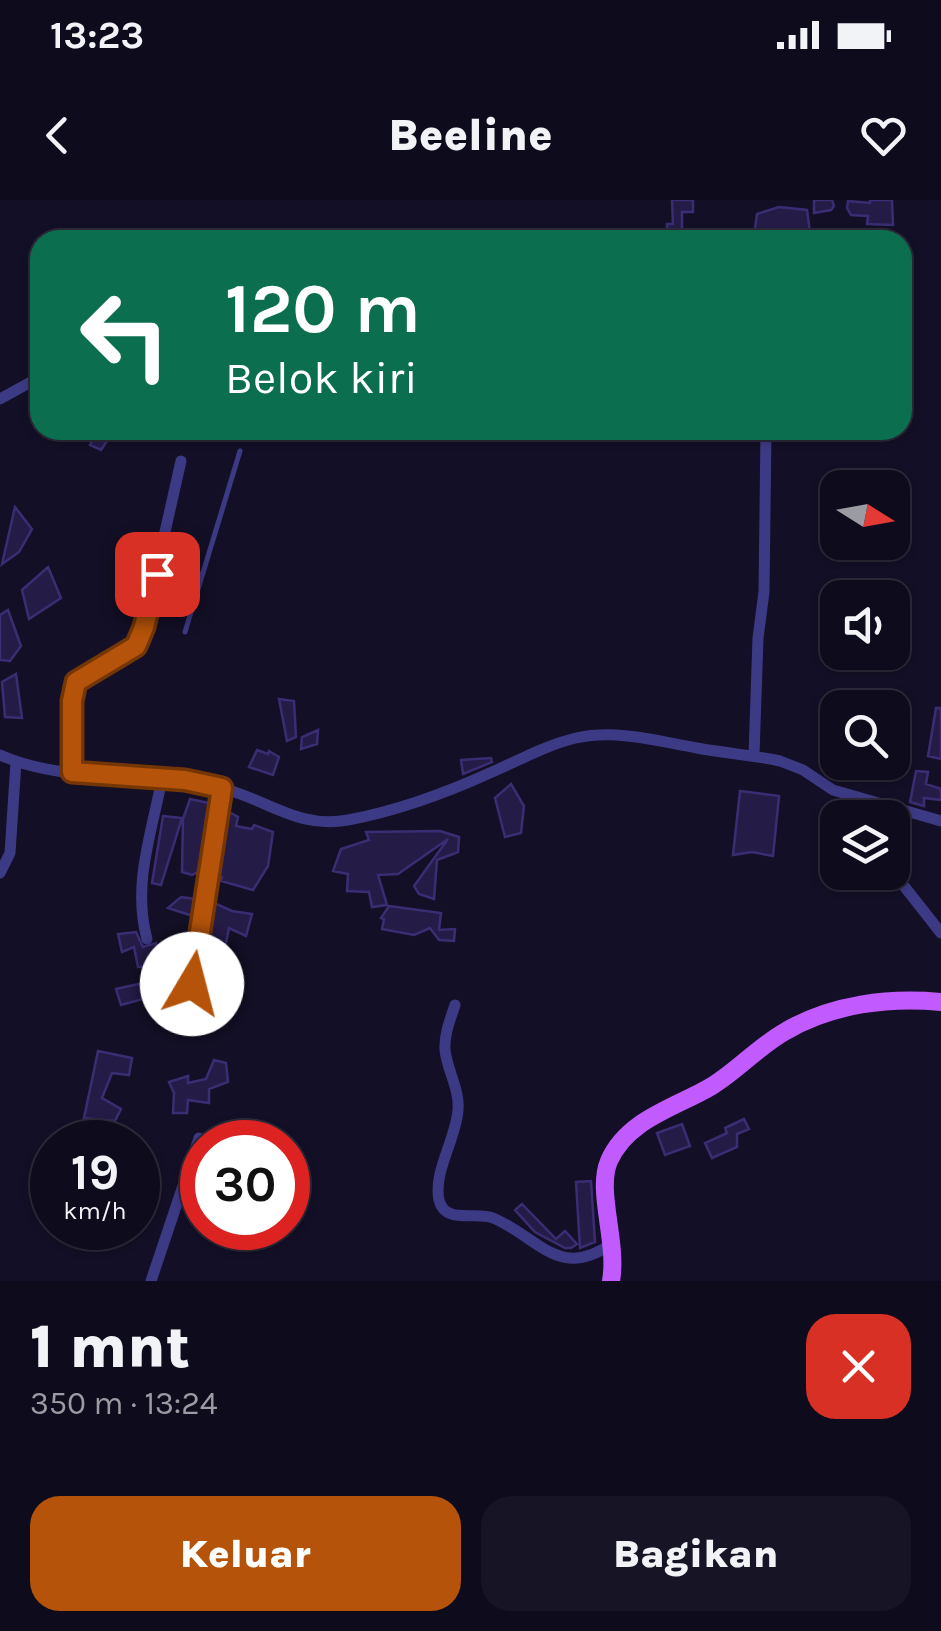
<!DOCTYPE html>
<html lang="id">
<head>
<meta charset="utf-8">
<style>
  body { margin:0; font-family:Karla,sans-serif; background:#171425; color:#f1f3f6; height:100vh; display:flex; flex-direction:column; font-size:38px; white-space:nowrap }
  * { box-sizing:border-box; margin:0 }
  p { font-size:32px; color:#9b9ba3 }
  .icon { flex:none; width:55px; height:55px; fill:none; stroke:currentColor; stroke-width:2; stroke-linecap:round; stroke-linejoin:round }
  .map { position:relative; height:1081px; overflow:hidden }
  .side { display:flex; flex-direction:column; background:#0e0b1c; flex:1 }
  .side>* { flex:none }
  .guide { position:absolute; left:30px; top:30px; width:882px; height:210px; border-radius:30px; box-shadow:0 2px 8px #0004,0 0 0 2px #2e2b3b; background:#0b6e4f; color:#fff; overflow:hidden }
  .needle { width:65px; rotate:101deg }
  .tools { position:absolute; left:820px; top:270px; display:grid; gap:20px }
  .tools a { display:grid; place-items:center; width:90px; height:90px; border-radius:20px; background:#0e0b1c; box-shadow:0 2px 8px #0004,0 0 0 2px #2e2b3b; font-size:50px }
  .speed { position:absolute; left:30px; top:920px; display:flex; gap:20px; font-size:50px; font-weight:700; text-align:center }
  .speed>* { display:grid; place-content:center; width:130px; height:130px; border-radius:50%; background:#0e0b1c; box-shadow:0 2px 8px #0004,0 0 0 2px #2e2b3b; line-height:1 }
  .speed small { font-size:25px; font-weight:400 }
  .speed .limit { border:15px solid #d22; background:#fff; color:#111 }
  .pin { position:absolute; display:grid; place-items:center; width:85px; height:85px; color:#fff; margin:-42px; border-radius:20px; box-shadow:0 5px 15px #0006 }
  .me { position:absolute; width:110px; margin:-55px; rotate:8deg; stroke-linejoin:round; filter:drop-shadow(0 0 8px #0008) }
  .turn { display:flex; align-items:center; gap:35px; height:210px; padding:0 30px; font-size:45px }
  .turn .icon { width:130px; height:130px; stroke-width:2.5 }
  .turn b { display:block; font-size:70px; line-height:85px }
  .round { display:grid; place-items:center; flex:none; width:105px; height:105px; border-radius:30px; background:#171425 }
  .headline { display:flex; align-items:center; justify-content:space-between; height:170px; padding:0 30px }
  h1 { font-size:60px; font-weight:800; line-height:75px }
  .primary-button { display:flex; gap:20px; margin-top:auto; padding:20px 30px }
  .primary-button a { flex:1; height:115px; border-radius:30px; background:#b45309; color:#fff; font-size:40px; font-weight:800; line-height:115px; text-align:center }
  .primary-button a+a { background:#171425; color:#f1f3f6 }
  .status { display:flex; justify-content:space-between; align-items:center; height:70px; padding:0 50px; background:#0e0b1c; direction:ltr }
  .status svg { height:28px; fill:currentColor }
  header { display:flex; justify-content:space-between; align-items:center; height:130px; padding:0 30px; background:#0e0b1c; font-size:45px; font-weight:800 }
  .map>svg:first-child { display:block }
  .building { fill:#241b47; stroke:#3b2d73; stroke-width:2.5 }
  .lines { fill:none; stroke-linecap:round; stroke-linejoin:round }
  .service { stroke:#3d3a85; stroke-width:5 }
  .minor { stroke:#3d3a85; stroke-width:11 }
  .primary { stroke:#c25bff; stroke-width:18 }
  .route-casing { stroke:#753606; stroke-width:25 }
  .route { stroke:#b45309; stroke-width:18 }
</style>
</head>
<body>
<div class="status"><b>13:23</b><svg viewBox="0 0 49 12"><path d="M0 12V9h3v3zM5 12V6h3v6zM10 12V3h3v9zM15 12V0h3v12zM26 1h20v11H26zM47 4h2v5h-2z"/></svg></div>
<header><svg class="icon" aria-label="back" viewBox="0 0 24 24"><path d="M15 5l-7 7 7 7"/></svg>Beeline<svg class="icon" aria-label="heart" viewBox="0 0 24 24"><path d="M12 20l-8-8c-3-5 5-10 8-4 3-6 11-1 8 4z"/></svg></header>
<div class="map">
<svg width="941" height="1081" viewBox="0 0 941 1081">
  <rect width="100%" height="100%" fill="#130f26"/>
  <path class="building" d="M672,0H693V12H682V40H667V24H673Z
    M814,0H832L834,6L831,10L814,13Z
    M870,0H892L893,25L867,24L868,16L851,15L847,8L848,1L870,3Z
    M779,7L807,10L811,40H760L755,28L757,14Z
    M98,230H122L109,238L101,250L90,245Z
    M15,307L32,329L19,352L2,364Z
    M48,367L61,398L29,419L22,390Z
    M8,410L21,446L10,461L0,460V415Z
    M16,474L22,518L5,517L2,482Z
    M279,499L294,501L296,537L287,541Z
    M936,508H941V559L928,556Z
    M318,530L317,544L301,549L302,537Z
    M257,550L268,554L269,551L279,557L273,575L249,567Z
    M491,558L492,562L463,574L461,560Z
    M916,571L928,572L926,584L941,589V600L924,598V606L910,602Z
    M511,584L524,606L521,633L505,637L495,598Z
    M740,591L779,596L773,656L752,652L733,655Z
    M190,599L209,603L210,607L200,671L192,675L182,672L183,619Z
    M229,612L238,617L236,626L252,629L254,625L273,632L268,666L253,690L221,681L222,677L218,676Z
    M163,616L182,618L161,685L152,683Z
    M440,631L459,637L458,652L437,660L434,699L419,694L414,686L448,639L398,674L378,675L387,705L372,707L369,692L347,691L348,674L333,671L341,649L369,640L366,632Z
    M181,697L196,699L193,716L168,708Z
    M214,703L232,711L252,714L246,736L229,728L226,743L214,754L209,734Z
    M389,706L441,713L439,730L455,729L454,741L439,740L430,728L414,735L382,729L384,719L381,718Z
    M136,732L143,747L156,743L161,774L159,788L151,802L143,799L121,805L116,789L143,783L144,766L138,767L134,747L122,752L118,734Z
    M98,851L132,858L129,875L112,873L102,898L121,909L115,921L84,918Z
    M214,860L226,863L228,882L209,889V903L188,900L187,913H173L174,893L169,882L188,876V883L206,879Z
    M744,919L749,929L737,934V947L712,958L705,943L727,933L725,928Z
    M682,924L690,946L665,955L657,933Z
    M591,981L595,1042L580,1048L576,982Z
    M522,1004L556,1039L565,1031L577,1044L571,1048H565L535,1032L515,1010Z"/>
  <g class="lines">
    <path class="service" d="M163,348L201,375
      M185,432L240,251"/>
    <path class="minor" d="M0,199L40,177
      M0,555C70,586 152,569 225,589C269,601 299,629 348,620C397,611 446,593 492,572C520,560 546,545 576,538C617,529 657,541 697,548C724,553 752,555 780,561L803,570L833,590L941,621
      M754,555L758,438L764,392L766,230
      M73,572L74,486C87,460 125,464 141,438L181,261
      M892,662L900,681L941,733
      M0,673L10,653L16,562
      M147,739C132,684 152,633 162,578
      M192,784L222,588
      M455,805C450,820 444,835 445,850C447,870 460,890 458,910C456,939 433,972 439,1000C445,1025 476,1011 493,1018C537,1036 559,1081 611,1044
      M151,1081L199,938"/>
    <path class="primary" d="M611,1081C618,1042 596,991 609,961C627,919 677,907 712,886C738,870 759,846 786,831C832,804 889,797 941,802"/>
  </g>
  <g class="lines">
    <defs>
      <path id="route" d="M157,374L144,427L136,446L76,482L72,501V572L185,580L222,588L192,784"/>
    </defs>
    <use href="#route" class="route-casing"/>
    <use href="#route" class="route"/>
  </g>
</svg>
<div class="tools">
<a><svg class="needle" viewBox="-14 -14 28 28"><path d="M0-13l5 13h-10z" fill="#e53935"/><path d="M0 13l5-13h-10z" fill="#9b9ba3"/></svg></a>
<a><svg class="icon" aria-label="sound" viewBox="0 0 24 24"><path d="M4 9h4l5-4v14l-5-4H4zM17 9q2 3 0 6"/></svg></a>
<a><svg class="icon" aria-label="search" viewBox="0 0 24 24"><circle cx="10" cy="10" r="6"/><path d="M15 15l6 6"/></svg></a>
<a><svg class="icon" aria-label="layers" viewBox="0 0 24 24"><path d="M12 4l9 5-9 5-9-5zM3 14l9 5 9-5"/></svg></a>
</div>
<div class="speed"><div>19<small>km/h</small></div><div class="limit">30</div></div>
<div class="pin" style="left:157px;top:374px;background:#d93025"><svg class="icon" aria-label="arrive" viewBox="0 0 24 24"><path d="M6 21V4h12l-3 4 3 4H6"/></svg></div>
<svg class="me" style="left:192px;top:784px" viewBox="-20 -20 40 40"><circle r="19" fill="#fff"/><path d="M0-13L10 11 0 6-10 11z" fill="#b45309"/></svg>
<div class="guide">
<div class="turn"><svg class="icon" aria-label="left" viewBox="0 0 24 24"><path d="M17 20v-9H6M10 6l-5 5 5 5"/></svg><div><b>120 m</b>Belok kiri</div></div>
</div>
</div>
<section class="side">
<div class="headline"><div><h1>1 mnt</h1><p>350 m · 13:24</p></div><a class="round" style="background:#d93025;color:#fff"><svg class="icon" aria-label="close" viewBox="0 0 24 24"><path d="M6 6l12 12M18 6L6 18"/></svg></a></div>
<div class="primary-button"><a>Keluar</a><a>Bagikan</a></div>
</section>
</body>
</html>
